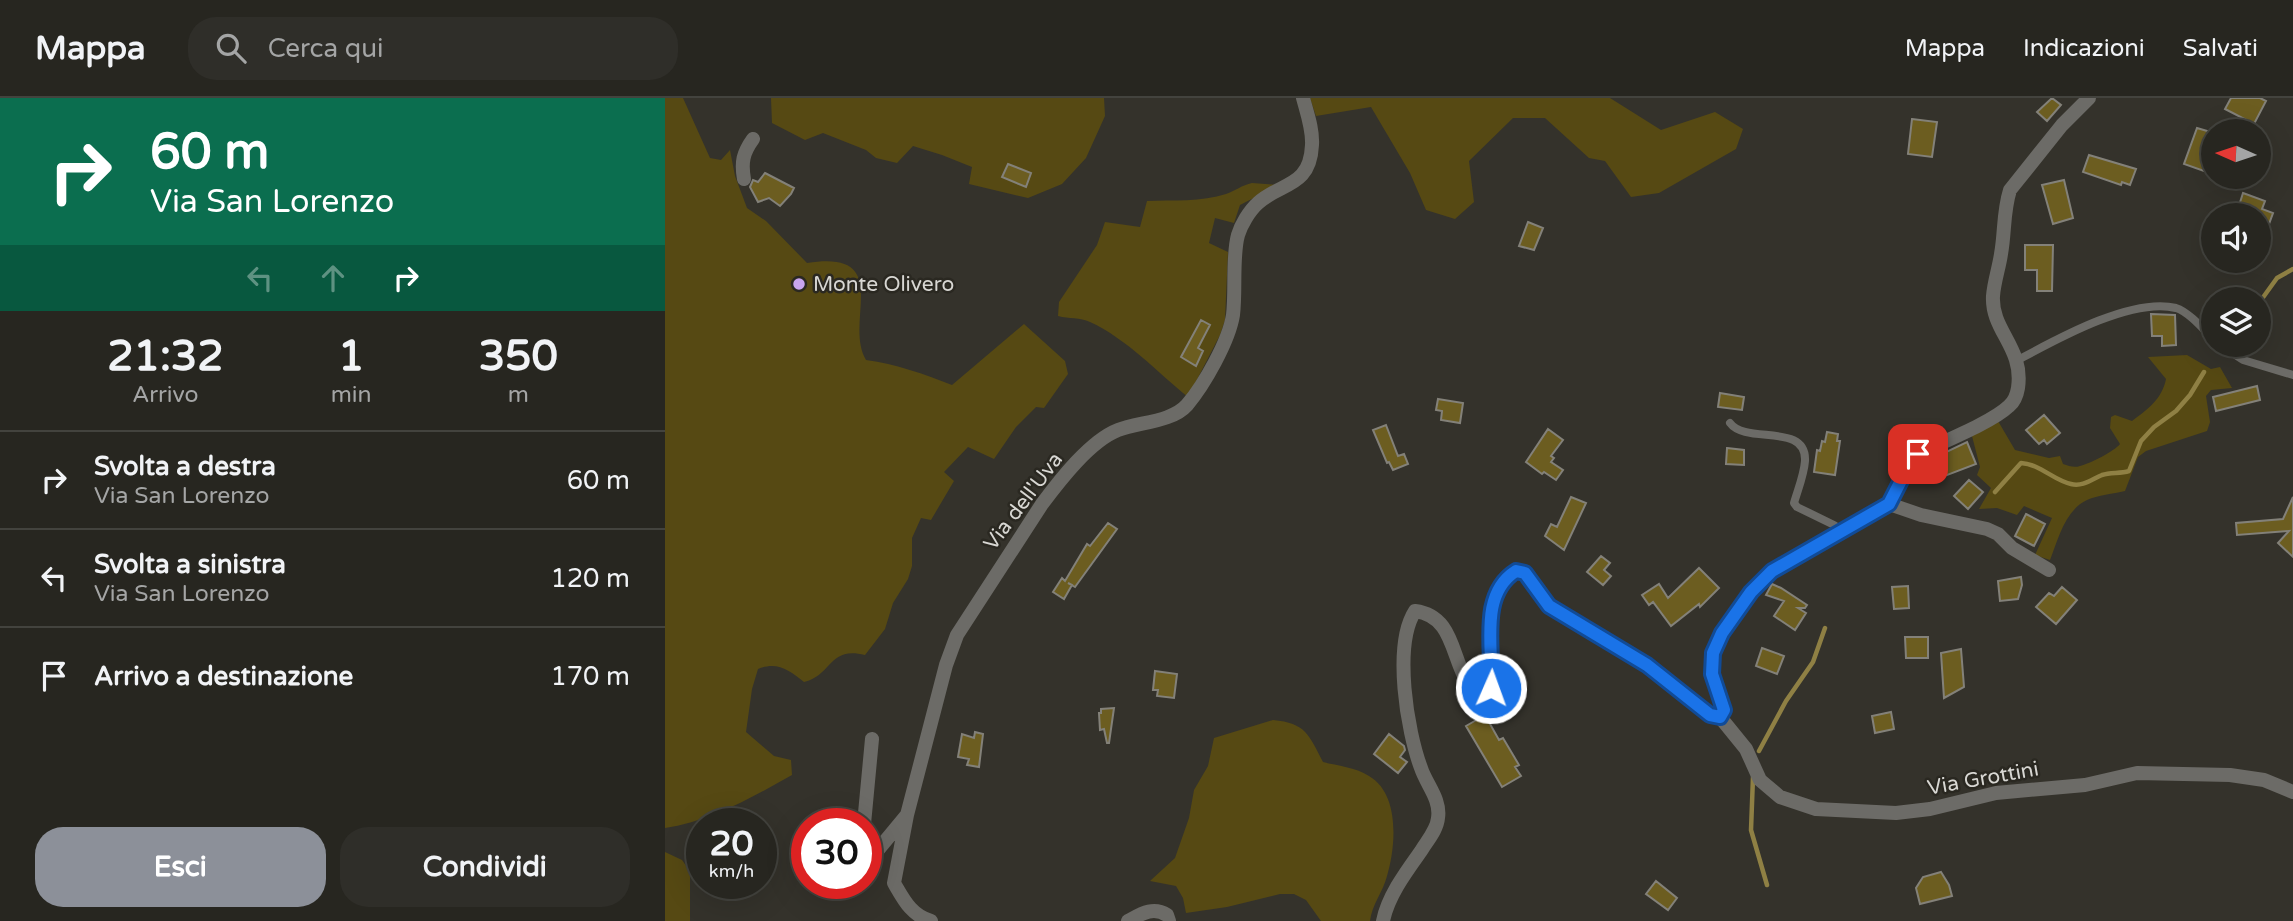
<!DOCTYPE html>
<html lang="it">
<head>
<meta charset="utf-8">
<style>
  body { margin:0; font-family:"Varela Round",sans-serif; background:#2f2e29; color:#f1f3f6; height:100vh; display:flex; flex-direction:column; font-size:26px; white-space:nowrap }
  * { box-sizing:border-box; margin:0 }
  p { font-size:23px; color:#a4a5a5 }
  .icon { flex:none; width:38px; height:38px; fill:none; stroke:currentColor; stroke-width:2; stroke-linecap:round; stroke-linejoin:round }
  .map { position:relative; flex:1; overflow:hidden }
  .sheet { display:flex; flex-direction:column; background:#272620; width:665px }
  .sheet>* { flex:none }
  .banner { background:#0b6e4f; color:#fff; overflow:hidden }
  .needle { width:46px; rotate:273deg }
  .tools { position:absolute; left:1536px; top:21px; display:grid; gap:14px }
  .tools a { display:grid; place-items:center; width:70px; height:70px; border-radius:50%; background:#272620; box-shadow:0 7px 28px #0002,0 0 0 2px #43433e; font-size:35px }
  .speed { position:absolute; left:21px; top:710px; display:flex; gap:14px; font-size:35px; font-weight:700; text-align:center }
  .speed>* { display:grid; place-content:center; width:91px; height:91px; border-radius:50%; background:#272620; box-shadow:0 7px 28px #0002,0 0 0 2px #43433e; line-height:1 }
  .speed small { font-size:18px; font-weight:400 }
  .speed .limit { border:10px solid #d22; background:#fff; color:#111 }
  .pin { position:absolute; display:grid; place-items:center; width:60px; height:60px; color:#fff; margin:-30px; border-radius:14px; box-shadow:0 4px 10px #0006 }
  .me { position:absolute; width:77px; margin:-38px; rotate:2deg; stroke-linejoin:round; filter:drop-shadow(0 0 5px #0008) }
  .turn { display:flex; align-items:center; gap:24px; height:147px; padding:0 35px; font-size:32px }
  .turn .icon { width:91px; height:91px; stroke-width:2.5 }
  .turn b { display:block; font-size:49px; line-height:60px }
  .lanes { display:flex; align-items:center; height:66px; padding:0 35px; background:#0003; justify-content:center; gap:35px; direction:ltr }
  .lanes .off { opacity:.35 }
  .eta { display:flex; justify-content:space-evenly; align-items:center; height:119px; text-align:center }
  .eta b { font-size:42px; font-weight:800; line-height:49px }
  .button { display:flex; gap:14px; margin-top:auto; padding:14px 35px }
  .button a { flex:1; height:80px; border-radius:28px; background:#8c9099; color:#fff; font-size:28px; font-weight:800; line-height:80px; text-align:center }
  .button a+a { background:#2f2e29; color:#f1f3f6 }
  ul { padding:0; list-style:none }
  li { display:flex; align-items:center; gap:21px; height:98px; padding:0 35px; border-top:2px solid #43433e }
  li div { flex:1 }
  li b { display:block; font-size:26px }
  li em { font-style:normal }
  header { display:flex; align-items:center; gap:42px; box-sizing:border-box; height:98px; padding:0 35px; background:#272620; border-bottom:2px solid #43433e }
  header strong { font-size:33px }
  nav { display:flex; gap:38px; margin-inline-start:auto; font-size:24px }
  .search { width:490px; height:63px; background:#2f2e29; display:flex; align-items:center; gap:18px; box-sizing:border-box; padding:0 24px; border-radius:28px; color:#a4a5a5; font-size:26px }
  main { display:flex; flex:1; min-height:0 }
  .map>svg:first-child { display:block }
  .green { fill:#564913 }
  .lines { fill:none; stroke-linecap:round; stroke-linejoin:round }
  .stream { stroke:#8f8044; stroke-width:4.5 }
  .building { fill:#6c5d20; stroke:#838179; stroke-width:2 }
  .service { stroke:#6c6b67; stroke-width:8 }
  .minor { stroke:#6c6b67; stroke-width:14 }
  .route-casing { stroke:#114b97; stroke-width:18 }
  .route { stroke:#1a73e8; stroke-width:12 }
  .poi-dot { fill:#c8a5ef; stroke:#2a2821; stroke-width:2.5 }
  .labels { text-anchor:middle; stroke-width:5; stroke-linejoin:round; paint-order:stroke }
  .poi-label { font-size:21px; fill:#d8d7d3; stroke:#2a2821; text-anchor:start }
  .street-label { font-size:21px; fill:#d8d7d3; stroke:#2a2821 }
</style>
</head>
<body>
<header>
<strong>Mappa</strong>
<div class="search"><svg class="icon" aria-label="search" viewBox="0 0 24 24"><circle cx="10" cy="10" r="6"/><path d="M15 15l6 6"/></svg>Cerca qui</div>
<nav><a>Mappa</a><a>Indicazioni</a><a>Salvati</a></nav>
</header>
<main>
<section class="sheet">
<div class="banner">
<div class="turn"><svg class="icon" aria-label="right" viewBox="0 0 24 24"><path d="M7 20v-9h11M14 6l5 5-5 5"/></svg><div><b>60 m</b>Via San Lorenzo</div></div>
<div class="lanes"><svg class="icon off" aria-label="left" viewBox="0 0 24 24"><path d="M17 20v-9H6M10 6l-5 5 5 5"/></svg><svg class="icon off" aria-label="ahead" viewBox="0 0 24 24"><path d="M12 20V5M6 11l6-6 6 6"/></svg><svg class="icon" aria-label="right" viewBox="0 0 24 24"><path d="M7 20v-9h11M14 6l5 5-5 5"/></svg></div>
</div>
<div class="eta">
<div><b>21:32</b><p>Arrivo</p></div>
<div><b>1</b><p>min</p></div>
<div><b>350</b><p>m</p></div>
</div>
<ul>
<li><svg class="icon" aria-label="right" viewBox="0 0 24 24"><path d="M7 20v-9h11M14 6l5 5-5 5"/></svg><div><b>Svolta a destra</b><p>Via San Lorenzo</p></div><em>60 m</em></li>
<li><svg class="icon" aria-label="left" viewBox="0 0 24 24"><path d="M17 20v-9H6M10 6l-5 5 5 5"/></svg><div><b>Svolta a sinistra</b><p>Via San Lorenzo</p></div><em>120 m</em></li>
<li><svg class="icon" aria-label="arrive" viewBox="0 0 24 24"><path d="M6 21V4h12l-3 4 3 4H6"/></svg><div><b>Arrivo a destinazione</b></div><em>170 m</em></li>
</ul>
<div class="button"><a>Esci</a><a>Condividi</a></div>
</section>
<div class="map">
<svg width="1628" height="823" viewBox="0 0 1628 823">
  <rect width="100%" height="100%" fill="#34322b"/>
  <path class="green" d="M0,0H18L45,60L56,62L65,52L70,78L82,110L101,123L142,165C230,151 178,224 201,262C231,266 259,276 287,287L359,226L400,263L403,276L379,310L371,309L351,329L329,361L303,349L279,374L289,383L266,422L256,420L247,440V468L243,481L228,505L220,531L200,557C163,548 168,577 139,584C124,572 112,563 93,571L87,591L81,634L109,658L126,662L127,677C88,699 44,724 0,730Z
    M106,0H439L440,18L421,60L397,86L363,100L304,86L307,69L277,57L248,48L232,65L211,60L201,52L158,35L140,42L107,25Z
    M645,0H945L996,32L1050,14L1078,31L1071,51L994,95L966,99L940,63L924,60L880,20H848L804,63L809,104L790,121L761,112L745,75L706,9L651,18Z
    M587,85L614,87L575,107L569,125L550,120L544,145L563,154L560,222L555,237L523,299C492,274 462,241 425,224C415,219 404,221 393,218L394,204L432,147L440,124L475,129L482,103C507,102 537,104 561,96C570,93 577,87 587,85Z
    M1522,257L1546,271L1555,269L1567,290L1546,292L1541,298L1545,324L1542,333L1481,353L1473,359L1460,393C1448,396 1433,397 1422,402C1400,412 1393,442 1385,462L1370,457L1387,420L1359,408L1352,417L1332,410L1314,411L1326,390L1312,377L1315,369L1307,338L1333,323L1350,352L1384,360L1395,358L1398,366C1404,368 1409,370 1415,368C1424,366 1450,353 1455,346L1445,330L1446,319L1450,317L1467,323C1483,311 1497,301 1501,281L1483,259Z
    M608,622C641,625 644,637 658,664C673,668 690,669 704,678C735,696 731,748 722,778C718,794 707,806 705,823H656L641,802L629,796H615L562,809L521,815L518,800L511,788L485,783L510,760L524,720L529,692L543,668L549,640Z
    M0,754L17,762L25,773V823H0Z"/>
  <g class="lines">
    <path class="stream" d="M1594,205L1612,180L1628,171
      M1330,394L1356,365C1375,366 1388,382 1406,386C1418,389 1427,381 1437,377C1446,374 1455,376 1464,373L1476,343L1489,329L1511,313L1525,297L1539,274
      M1094,653L1121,603L1148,564L1160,530
      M1088,679L1086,732L1102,787"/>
  </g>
  <path class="building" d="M1387,0L1396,7L1382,23L1372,14Z
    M1566,0H1595L1601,3L1589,26L1560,11Z
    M1247,21L1272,24L1267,59L1243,56Z
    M1532,30L1549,35V46L1539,73L1519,66Z
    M1424,57L1471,71L1465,87L1457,84L1456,87L1418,74Z
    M343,66L366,75L361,89L337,79Z
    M100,75L129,90L126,96L115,108L104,100L93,104L85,89L88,82L93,84Z
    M1399,82L1408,120L1388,126L1377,87Z
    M1578,95L1600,103L1597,111L1608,115L1596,148L1594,117H1571Z
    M863,124L878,130L869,152L854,148Z
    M1360,147H1388L1387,193H1372V172H1360Z
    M1486,216L1510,217L1511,247L1497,248V238H1487Z
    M536,222L545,227L533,250L538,253L531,268L516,259Z
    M1592,288L1595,302L1551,313L1548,299Z
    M1055,295L1079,299L1077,312L1053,309Z
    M773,301L798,305L795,325L776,322L777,313L771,312Z
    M1379,317L1395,335L1382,346L1379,342L1374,346L1361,332Z
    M721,327L733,358L739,356L743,366L728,372L724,364L722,365L708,332Z
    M883,331L898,342L886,358L889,360L886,364L898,372L891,382L879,374L877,376L861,364Z
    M1162,334L1173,336L1172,343H1175L1170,377L1149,374L1152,352L1155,353L1157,343L1160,344Z
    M1302,344L1311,366L1277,379L1267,372L1279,355Z
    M1062,350L1079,352V367L1061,366Z
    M1304,382L1318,394L1303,411L1289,398Z
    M906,399L921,405L899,452L880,438L886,426L892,429Z
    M1628,399V459L1613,445L1624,433L1572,437L1571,425L1618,421Z
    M1361,416L1380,426L1369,448L1350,438Z
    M443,425L452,431L410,489L403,485L407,487L399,501L388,494L397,480L400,483L422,446L425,448Z
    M936,458L945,465L939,472L946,478L938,487L922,474Z
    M1034,470L1054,490L1035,509L1034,506L1006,528L988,504L984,507L977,497L994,486L1003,500Z
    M1356,479L1357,487L1353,501L1335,503L1333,483Z
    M1107,486L1116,490L1142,507L1140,510H1133L1141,515L1130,532L1109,518L1119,503L1101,497Z
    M1243,488L1244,510L1229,511L1227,489Z
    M1397,489L1412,502L1391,526L1371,509L1384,495L1389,498Z
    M1240,539H1263V560H1241Z
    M1097,550L1119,558L1112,576L1091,568Z
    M1296,551L1299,589L1279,600L1276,555Z
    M490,573L512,576L509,600L492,598L493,592H488Z
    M449,610L444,645H442L439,631L435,632L434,615H436V611Z
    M1226,614L1229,631L1210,635L1207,618Z
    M820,617L834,642L838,640L854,667L850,669L856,678L837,689L801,628Z
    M310,634L318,636L314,669L302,667L304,661L293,659L297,636L309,640Z
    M724,636L739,648L740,652L735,659L742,664L733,675L709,656Z
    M1276,774L1284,787L1287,798L1255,806L1251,790L1258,779Z
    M991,783L1012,800L1003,812L981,796Z"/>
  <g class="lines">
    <path class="service" d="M1555,247L1578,262L1628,277
      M1353,262C1392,241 1467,199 1511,210C1524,214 1539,232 1549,242
      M1065,325C1081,347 1142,324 1140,363C1139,377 1133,391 1129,405L1132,409L1169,427L1176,432"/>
    <path class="minor" d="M79,81C76,64 78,55 88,41
      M1224,406L1256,417L1322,431L1333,436L1347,450L1384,472
      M1055,619L1081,651L1095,682L1115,699L1151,711L1231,715L1265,711L1331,695L1420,687L1472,675L1565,677L1599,682L1628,694
      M199,726L207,641
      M201,759L212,753L241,718
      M266,823C246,817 239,802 229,785L242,717L281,567L292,537L377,406C395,382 425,343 453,332C474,324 507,324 522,307C539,287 564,243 568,217C571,193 567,158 573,137C576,127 584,113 593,105C616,84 645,90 647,47C648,31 642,15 638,0
      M463,823C476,816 488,808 502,817L504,823
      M718,823C723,798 741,774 756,753C762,743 772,732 773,720C776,701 761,686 756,670C742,633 728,547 750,513C789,518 786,559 803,585C806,589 810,593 814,597H818L826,590C829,552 814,497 851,473L860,475L884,508L982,567L1045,617L1055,619L1059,612L1047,576L1048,555L1057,535L1086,494L1107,473L1224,406L1246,364L1253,356C1277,344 1326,325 1344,308C1349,304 1352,296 1353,290C1359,249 1326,233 1328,198C1329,184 1334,170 1336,156C1340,134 1338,114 1345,92L1397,27L1424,0"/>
  </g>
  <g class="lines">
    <defs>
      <path id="route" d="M826,590C829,552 813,497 851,473L860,475L884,508L982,567L1045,617L1055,619L1059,612L1047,576L1048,555L1057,535L1086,494L1107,473L1224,406L1246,363L1253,356"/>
    </defs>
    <use href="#route" class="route-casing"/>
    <use href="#route" class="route"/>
  </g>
  <circle class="poi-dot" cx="134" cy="186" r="7"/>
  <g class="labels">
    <g class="poi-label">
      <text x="148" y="193">Monte Olivero</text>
    </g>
    <g class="street-label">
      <text transform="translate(358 403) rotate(-53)" y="7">Via dell'Uva</text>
      <text transform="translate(1318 680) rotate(-10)" y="7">Via Grottini</text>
    </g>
  </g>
</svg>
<div class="tools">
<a><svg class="needle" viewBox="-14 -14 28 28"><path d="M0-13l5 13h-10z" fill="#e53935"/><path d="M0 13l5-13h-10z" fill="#a4a5a5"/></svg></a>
<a><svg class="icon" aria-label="sound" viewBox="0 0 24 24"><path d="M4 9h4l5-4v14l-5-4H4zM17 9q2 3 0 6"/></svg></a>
<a><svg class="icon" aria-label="layers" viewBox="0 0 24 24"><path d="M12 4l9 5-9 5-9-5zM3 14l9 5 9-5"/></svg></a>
</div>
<div class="speed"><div>20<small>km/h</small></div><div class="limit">30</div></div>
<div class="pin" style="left:1253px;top:356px;background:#d93025"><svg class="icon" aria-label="arrive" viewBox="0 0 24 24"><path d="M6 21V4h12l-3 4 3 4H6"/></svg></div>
<svg class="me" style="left:826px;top:590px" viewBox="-20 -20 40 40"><circle r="17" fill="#1a73e8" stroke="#fff" stroke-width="3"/><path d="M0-11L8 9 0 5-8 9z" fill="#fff"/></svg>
</div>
</main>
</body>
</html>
